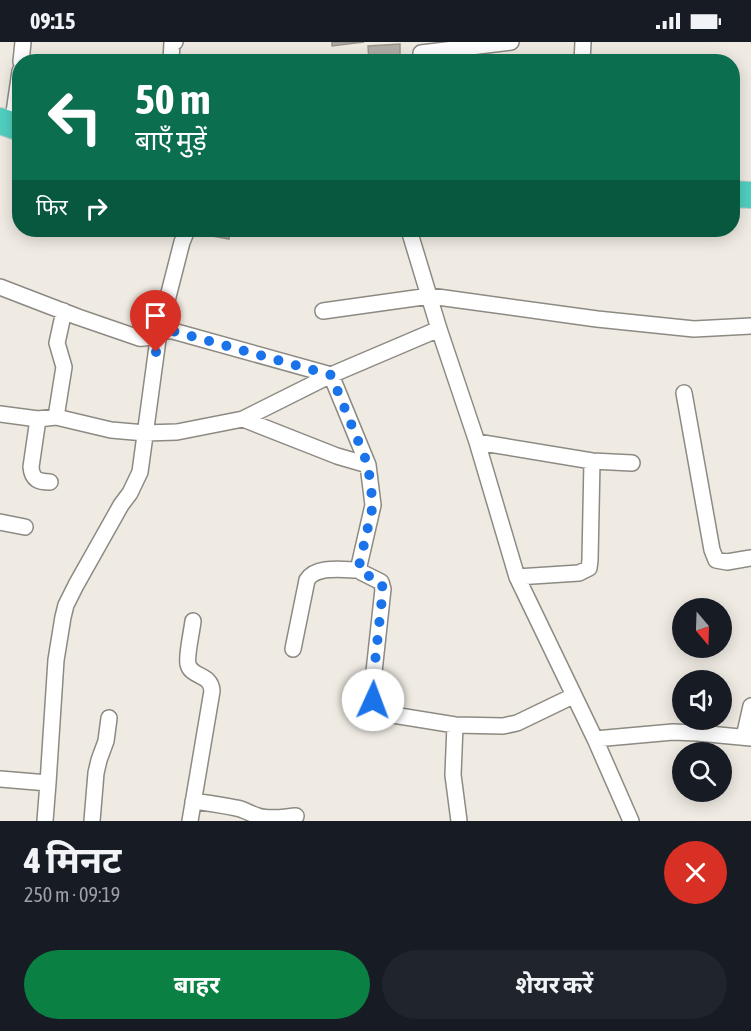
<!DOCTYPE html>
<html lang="hi">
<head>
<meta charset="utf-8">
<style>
  body { margin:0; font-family:"Asap Condensed","Noto Sans Devanagari",sans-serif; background:#20242c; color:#f1f3f6; height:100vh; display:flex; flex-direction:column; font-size:22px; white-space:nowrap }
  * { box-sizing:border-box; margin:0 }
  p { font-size:20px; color:#9ea1a6 }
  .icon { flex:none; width:33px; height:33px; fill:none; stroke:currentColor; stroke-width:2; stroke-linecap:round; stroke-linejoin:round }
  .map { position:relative; height:779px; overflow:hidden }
  .panel { display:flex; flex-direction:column; background:#171b24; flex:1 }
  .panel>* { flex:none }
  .guide { position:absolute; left:12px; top:12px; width:728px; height:183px; border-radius:24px; box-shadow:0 3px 15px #0003; background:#0b6e4f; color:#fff; overflow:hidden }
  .needle { width:39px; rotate:161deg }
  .fabs { position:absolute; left:672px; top:556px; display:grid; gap:12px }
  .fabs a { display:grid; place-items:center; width:60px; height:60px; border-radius:50%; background:#171b24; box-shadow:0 3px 15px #0003; font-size:30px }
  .pin { position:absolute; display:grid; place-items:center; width:51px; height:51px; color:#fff; margin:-62px -26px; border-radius:50% 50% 50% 0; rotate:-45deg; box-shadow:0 0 6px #0007 }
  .pin .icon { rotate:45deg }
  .me { position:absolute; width:66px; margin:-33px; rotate:2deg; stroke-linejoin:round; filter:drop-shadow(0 0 4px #0008) }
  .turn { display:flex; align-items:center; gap:21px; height:126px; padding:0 24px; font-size:27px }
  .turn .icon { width:78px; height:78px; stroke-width:2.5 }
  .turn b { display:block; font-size:42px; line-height:51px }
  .then { display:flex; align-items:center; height:57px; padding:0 24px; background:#0003; gap:12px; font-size:22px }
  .round { display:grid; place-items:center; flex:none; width:63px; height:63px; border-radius:32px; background:#20242c }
  .summary { display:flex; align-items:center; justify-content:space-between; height:102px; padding:0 24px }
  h1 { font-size:36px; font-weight:700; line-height:45px }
  .action { display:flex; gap:12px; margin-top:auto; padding:12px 24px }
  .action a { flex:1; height:69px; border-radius:36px; background:#0b8043; color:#fff; font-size:24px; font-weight:700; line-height:69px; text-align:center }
  .action a+a { background:#20242c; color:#f1f3f6 }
  .status { display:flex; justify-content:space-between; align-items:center; height:42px; padding:0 30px; background:#171b24; direction:ltr }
  .status svg { height:16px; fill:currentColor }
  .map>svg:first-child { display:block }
  .building { fill:#b2aea7; stroke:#99968e; stroke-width:1.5 }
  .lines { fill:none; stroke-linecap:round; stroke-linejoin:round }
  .minor-casing { stroke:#8d8a83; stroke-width:18 }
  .trunk-casing { stroke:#cccbca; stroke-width:28 }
  .minor { stroke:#fff; stroke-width:15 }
  .trunk { stroke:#50d0c0; stroke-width:26 }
  .route { stroke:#1a73e8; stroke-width:10; stroke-dasharray:0 18 }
</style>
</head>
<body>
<div class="status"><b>09:15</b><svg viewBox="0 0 49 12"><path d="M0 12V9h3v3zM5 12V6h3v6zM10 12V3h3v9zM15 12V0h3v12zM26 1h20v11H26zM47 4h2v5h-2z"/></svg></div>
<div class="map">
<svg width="751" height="779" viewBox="0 0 751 779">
  <rect width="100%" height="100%" fill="#efebe3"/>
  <path class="building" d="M332,0H364L332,4Z
    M400,2V18L409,17V20H369L368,4Z
    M207,188H230L229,197L206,193Z"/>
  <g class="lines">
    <defs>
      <path id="minor" d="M421,11L511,0
        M21,20L23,0
        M171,20L172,0H175
        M582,20L583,0
        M12,84L20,29
        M409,188L439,287L477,400L517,535L595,697L631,779
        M0,245L78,275L139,296C153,298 157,287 173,289L331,333L368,423L373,463L359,524L361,530L381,540L383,547L372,648C373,661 375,666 387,672L455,683L503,684L517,681L573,654
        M323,269L430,254L597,277L694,287L751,284
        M684,351L712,508L716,518L727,520L751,516
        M0,372L38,377L56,375L111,388L145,391L177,390L243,377L331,333L439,287
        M56,375L64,325L57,301L64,269
        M38,377L31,425C32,438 39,440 50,440
        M243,377L337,414L368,423
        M477,400L592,419L632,421
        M0,480L25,485
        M517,535L579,531L589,526L590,518L592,419
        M293,607L307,538C316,523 344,528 360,528
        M455,683L453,733L459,779
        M744,695L751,664
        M595,697L673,690L698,691L751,696
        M0,737L48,741L45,779
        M48,741L56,618L63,575L66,563L76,543L121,463L130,451L140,430L159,290L182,200L187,188
        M193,759C207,761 222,763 236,766C244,767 250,772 258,774C270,778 283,775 296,774
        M92,779L96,731L99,718L106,699L109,676
        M190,779L212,649C211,631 191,636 188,622C186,614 192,589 193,579"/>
      <path id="trunk" d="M0,79L20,86
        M732,152L751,153"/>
    </defs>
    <use href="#minor" class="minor-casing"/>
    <use href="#trunk" class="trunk-casing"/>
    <use href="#minor" class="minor"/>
    <use href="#trunk" class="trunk"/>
  </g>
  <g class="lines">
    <path class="route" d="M156,310L159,290L166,288L173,289L331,333L368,423L373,463L359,524L361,530L381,540L383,547L372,648L373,658"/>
  </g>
</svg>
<div class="fabs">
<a><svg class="needle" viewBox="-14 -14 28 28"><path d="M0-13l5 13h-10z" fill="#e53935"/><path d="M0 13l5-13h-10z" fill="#9ea1a6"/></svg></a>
<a><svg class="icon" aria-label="sound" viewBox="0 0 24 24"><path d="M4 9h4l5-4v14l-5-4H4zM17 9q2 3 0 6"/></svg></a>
<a><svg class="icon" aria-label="search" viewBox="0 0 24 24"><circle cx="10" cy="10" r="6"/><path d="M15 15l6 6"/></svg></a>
</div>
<div class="pin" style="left:156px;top:310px;background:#d93025"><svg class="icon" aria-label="arrive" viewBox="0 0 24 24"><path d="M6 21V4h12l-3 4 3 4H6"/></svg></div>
<svg class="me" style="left:373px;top:658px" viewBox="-20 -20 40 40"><circle r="19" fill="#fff"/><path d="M0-13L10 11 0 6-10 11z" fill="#1a73e8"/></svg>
<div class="guide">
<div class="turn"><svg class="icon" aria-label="left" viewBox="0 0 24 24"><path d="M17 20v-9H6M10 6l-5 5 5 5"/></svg><div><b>50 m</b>बाएँ मुड़ें</div></div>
<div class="then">फिर<svg class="icon" aria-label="right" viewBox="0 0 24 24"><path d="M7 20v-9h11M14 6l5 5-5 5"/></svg></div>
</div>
</div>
<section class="panel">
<div class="summary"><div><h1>4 मिनट</h1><p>250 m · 09:19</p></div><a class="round" style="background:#d93025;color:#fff"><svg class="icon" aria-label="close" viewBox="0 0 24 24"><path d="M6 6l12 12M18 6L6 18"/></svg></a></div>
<div class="action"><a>बाहर</a><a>शेयर करें</a></div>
</section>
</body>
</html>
